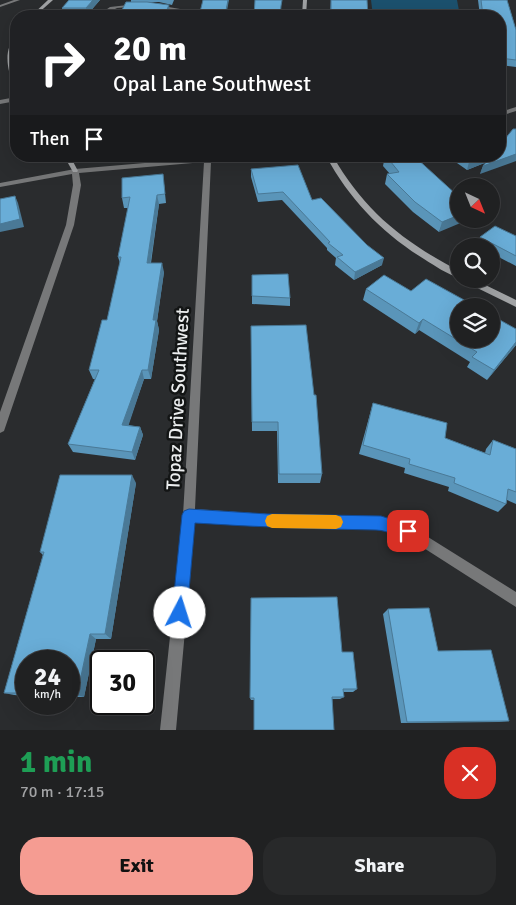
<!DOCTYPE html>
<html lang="en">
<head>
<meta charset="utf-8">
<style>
  body { margin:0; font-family:Signika,sans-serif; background:#28292a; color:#f1f3f6; height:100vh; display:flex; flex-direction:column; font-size:19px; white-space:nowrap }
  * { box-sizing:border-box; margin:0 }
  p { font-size:16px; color:#a2a3a5 }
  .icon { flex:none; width:28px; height:28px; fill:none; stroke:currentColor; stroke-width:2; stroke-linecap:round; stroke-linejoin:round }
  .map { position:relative; height:730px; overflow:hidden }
  .drawer { display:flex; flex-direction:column; background:#202122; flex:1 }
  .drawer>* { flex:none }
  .banner { position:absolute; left:10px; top:10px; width:496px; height:152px; border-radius:20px; box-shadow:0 5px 20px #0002,0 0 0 1px #3d3e40; background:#202124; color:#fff; overflow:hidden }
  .needle { width:32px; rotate:137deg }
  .controls { position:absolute; left:450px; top:178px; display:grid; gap:10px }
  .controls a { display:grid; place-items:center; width:50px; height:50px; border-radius:50%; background:#202122; box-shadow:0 5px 20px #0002,0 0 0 1px #3d3e40; font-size:25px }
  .speed { position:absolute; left:15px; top:650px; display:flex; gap:10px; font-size:25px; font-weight:700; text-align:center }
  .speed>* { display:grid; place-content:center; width:65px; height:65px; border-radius:50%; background:#202122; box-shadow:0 5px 20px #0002,0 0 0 1px #3d3e40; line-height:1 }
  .speed small { font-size:12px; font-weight:400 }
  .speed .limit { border:2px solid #111; border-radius:8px; background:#fff; color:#111 }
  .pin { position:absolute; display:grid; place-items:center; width:42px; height:42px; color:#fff; margin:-21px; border-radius:10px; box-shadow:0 2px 8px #0006 }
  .me { position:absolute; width:55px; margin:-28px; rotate:5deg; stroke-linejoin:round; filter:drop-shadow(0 0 4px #0008) }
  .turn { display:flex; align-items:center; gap:18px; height:105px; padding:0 20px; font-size:22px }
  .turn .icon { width:65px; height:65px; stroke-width:2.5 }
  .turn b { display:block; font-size:35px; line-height:42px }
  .then { display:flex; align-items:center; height:48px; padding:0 20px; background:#0003; gap:10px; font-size:19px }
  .round { display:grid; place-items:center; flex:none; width:52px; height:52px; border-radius:20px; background:#28292a }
  .headline { display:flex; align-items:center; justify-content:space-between; height:85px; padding:0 20px }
  h1 { font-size:30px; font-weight:700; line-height:38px; color:#1e9e55 }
  .cta { display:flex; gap:10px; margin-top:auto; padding:10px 20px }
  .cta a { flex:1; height:58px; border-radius:20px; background:#f59c92; color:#111; font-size:20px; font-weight:700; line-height:58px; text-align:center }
  .cta a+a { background:#28292a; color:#f1f3f6 }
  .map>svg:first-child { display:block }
  .green { fill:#1c516e }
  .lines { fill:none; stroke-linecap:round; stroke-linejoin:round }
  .street { fill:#777879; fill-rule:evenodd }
  .secondary { fill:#a1a3a5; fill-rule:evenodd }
  .wall { fill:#5a95b9 }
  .shaded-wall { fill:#4a7996 }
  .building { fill:#69add7; stroke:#4a7996 }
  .route { fill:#1a73e8; stroke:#114b97 }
  .slow { fill:#f59e0b }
  .labels { text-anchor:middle; stroke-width:5; stroke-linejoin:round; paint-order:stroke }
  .street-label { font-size:19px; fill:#eceeef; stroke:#131515 }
</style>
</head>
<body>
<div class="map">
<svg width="516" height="730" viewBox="0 0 516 730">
  <rect width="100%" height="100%" fill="#2a2c2e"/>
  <path class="green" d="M371,0H457L460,16H373Z"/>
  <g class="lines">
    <path class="street" d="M14,0H20L0,7V5Z
      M137,4L139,6L117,8L101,16H97L110,7Z
      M157,5L180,9L181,16H177L176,11L155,7Z
      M16,97V101L0,104V100Z
      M516,107V111L500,116V112Z
      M226,156H256L253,158L211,162L195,509L267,514L381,517L412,527L516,592V607L405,536L381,529L267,526L195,521L176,730H160L183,515L204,162L79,173L81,185L74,225L5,428L4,431L0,433V412L66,225L73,185L72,174L0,187V183L75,169Z"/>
    <path class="secondary" d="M48,0H53L35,16H31Z
      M303,0H307L306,16H302Z
      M16,37L13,61L16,86L14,85C7,71 3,48 16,37Z
      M64,156H70L78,171L77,172H73Z
      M326,156H333C364,211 404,242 459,271V278C447,274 435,266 424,259C382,233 350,200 326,156Z
      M462,279H473L516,300V307L463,281Z"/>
  </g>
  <path class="wall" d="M100,0L87,15L63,14L62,8Z
    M131,0H174L172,5L159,2H148L170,11L142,2H131Z
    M331,0L368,16H330Z
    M478,0H507L516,30V67L500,65V16H480Z
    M385,156L455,194L439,232L413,212L385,184L387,174H390L383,166Z
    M447,156H489L487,161L480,174L483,166L487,162L467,170Z
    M251,169L312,200L382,265L354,280L335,265L336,258L327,250V248L282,200L258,202L251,177Z
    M163,174L166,203L159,204L151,263L164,272L157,321L159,330L151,379H144L128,425L140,427L143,435L135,460L73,452L68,444L95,379H93L89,370L107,320L120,263L118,257L128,208H124L122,198Z
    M516,236V266L491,253V246H479L477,245L480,237Z
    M252,275L290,298V306L252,304Z
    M366,289L411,291L516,345L487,380L467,367L470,362L419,330L415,334L363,300Z
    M251,326L322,474L320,483H278L277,431H252Z
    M373,403L445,438L485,453L486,449L493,440L516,449V504L507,500L506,504L498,512L448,491L449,487L404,473L405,468L359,454Z
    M136,483L111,639H96L84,697H69V661H26V696L14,695L4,693L43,555L40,552Z
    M388,609L438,651L509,721L499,722L401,723L383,614Z
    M342,652L357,689L353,692H343L344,697L340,699L251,700L250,698Z"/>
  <path class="shaded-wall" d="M93,0H100L87,15L86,8Z
    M228,0H229L226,16H225Z
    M169,5L170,11L168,16H164Z
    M349,11V16H341Z
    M516,154V161L480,174L483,166Z
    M485,156H489L487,162L467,170L469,162Z
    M157,195L159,204L149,273L147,263Z
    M15,196L18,203L24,227L0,232V224Z
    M459,215V219H470L439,232L442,222Z
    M384,258L382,265L354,280L355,272Z
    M162,263L164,272L157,321L159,330L151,379L148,370L153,320Z
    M423,319L419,330L415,334L419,323Z
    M516,342V345L487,380L494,370Z
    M142,370L144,379L126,433L122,425Z
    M140,427L143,435L135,460L132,452Z
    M132,475L136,483L111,639L105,634Z
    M90,634L96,639L84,697L77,695Z"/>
  <path class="building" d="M69,0H93L86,8H62Z
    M203,0H228L225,16H199Z
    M255,0H282L281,6L280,16H254Z
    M331,0H367L368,16H353L349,11L341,16H331Z
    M481,0H507L516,30V60L500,58V16H483Z
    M126,2H147L169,5L164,16H119Z
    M513,129H516V154L483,166L491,156H500V145Z
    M386,156H414L459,197V215L442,222L415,202L387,174L399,172Z
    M461,156H485L469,162Z
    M298,165L312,200L321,198L367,245L384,258L355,272L337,257L343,255L328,243L330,242L283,192L258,194L251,169Z
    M163,174L165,194L157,195L147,263H162L153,320H156L148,370H142L122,425L140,427L132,452L68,444L99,370H89L102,320H107L121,257H118L130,197L122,198V178Z
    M15,196L20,219L0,224V199Z
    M495,226L516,236V256L480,237Z
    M288,274L290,298L252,296V275Z
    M384,275L411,291L426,279L475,306H459V339H491V315L516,329V342L494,370L472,357L477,352L423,319L419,323L366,289Z
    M306,325L314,395H316L322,474H279L278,422H252L251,326Z
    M373,403L447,423L445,438L490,455L493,440L516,449V492L508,489L506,504L454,483L455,478L409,464L410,459L363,445Z
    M60,475H132L105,634H90L77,695L69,694V661H26V693H4L44,552H40Z
    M337,597L342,652H353L357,689H343L344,697H332L334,730H254V698H250L251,598Z
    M429,608L438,651L491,650L509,721L407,722L388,609Z"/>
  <path class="route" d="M189,509L268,514L381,516L413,526L415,531L413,536C402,540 388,530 376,530C315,529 255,527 195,523L187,613L185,618L180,621L174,618L172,613L182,515L184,511Z"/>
  <path class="slow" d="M272,514L336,515L341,517L343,522L341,527L336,529L272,528L267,526L265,521L267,516Z"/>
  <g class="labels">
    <g class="street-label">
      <text transform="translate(177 399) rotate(-87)" y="7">Topaz Drive Southwest</text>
    </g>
  </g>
</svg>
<div class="controls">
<a><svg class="needle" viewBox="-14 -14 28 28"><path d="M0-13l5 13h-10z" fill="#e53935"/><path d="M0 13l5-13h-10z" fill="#a2a3a5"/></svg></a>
<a><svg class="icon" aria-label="search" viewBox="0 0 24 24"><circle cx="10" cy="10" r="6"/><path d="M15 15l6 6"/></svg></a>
<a><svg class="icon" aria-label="layers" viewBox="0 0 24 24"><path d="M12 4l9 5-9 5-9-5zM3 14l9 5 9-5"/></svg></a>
</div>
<div class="speed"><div>24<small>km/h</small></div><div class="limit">30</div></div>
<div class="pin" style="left:408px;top:531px;background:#d93025"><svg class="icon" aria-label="arrive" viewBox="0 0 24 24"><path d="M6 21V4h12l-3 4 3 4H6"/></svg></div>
<svg class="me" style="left:180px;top:613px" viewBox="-20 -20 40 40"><circle r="19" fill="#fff"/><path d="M0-13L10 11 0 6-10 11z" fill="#1a73e8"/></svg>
<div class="banner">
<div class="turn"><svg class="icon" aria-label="right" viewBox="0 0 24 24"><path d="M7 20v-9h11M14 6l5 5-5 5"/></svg><div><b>20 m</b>Opal Lane Southwest</div></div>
<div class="then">Then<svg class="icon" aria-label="arrive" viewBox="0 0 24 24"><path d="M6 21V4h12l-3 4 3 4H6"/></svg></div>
</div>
</div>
<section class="drawer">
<div class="headline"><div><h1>1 min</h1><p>70 m · 17:15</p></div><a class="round" style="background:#d93025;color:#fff"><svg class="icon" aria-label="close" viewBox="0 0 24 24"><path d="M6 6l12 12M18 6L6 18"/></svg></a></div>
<div class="cta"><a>Exit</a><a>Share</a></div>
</section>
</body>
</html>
